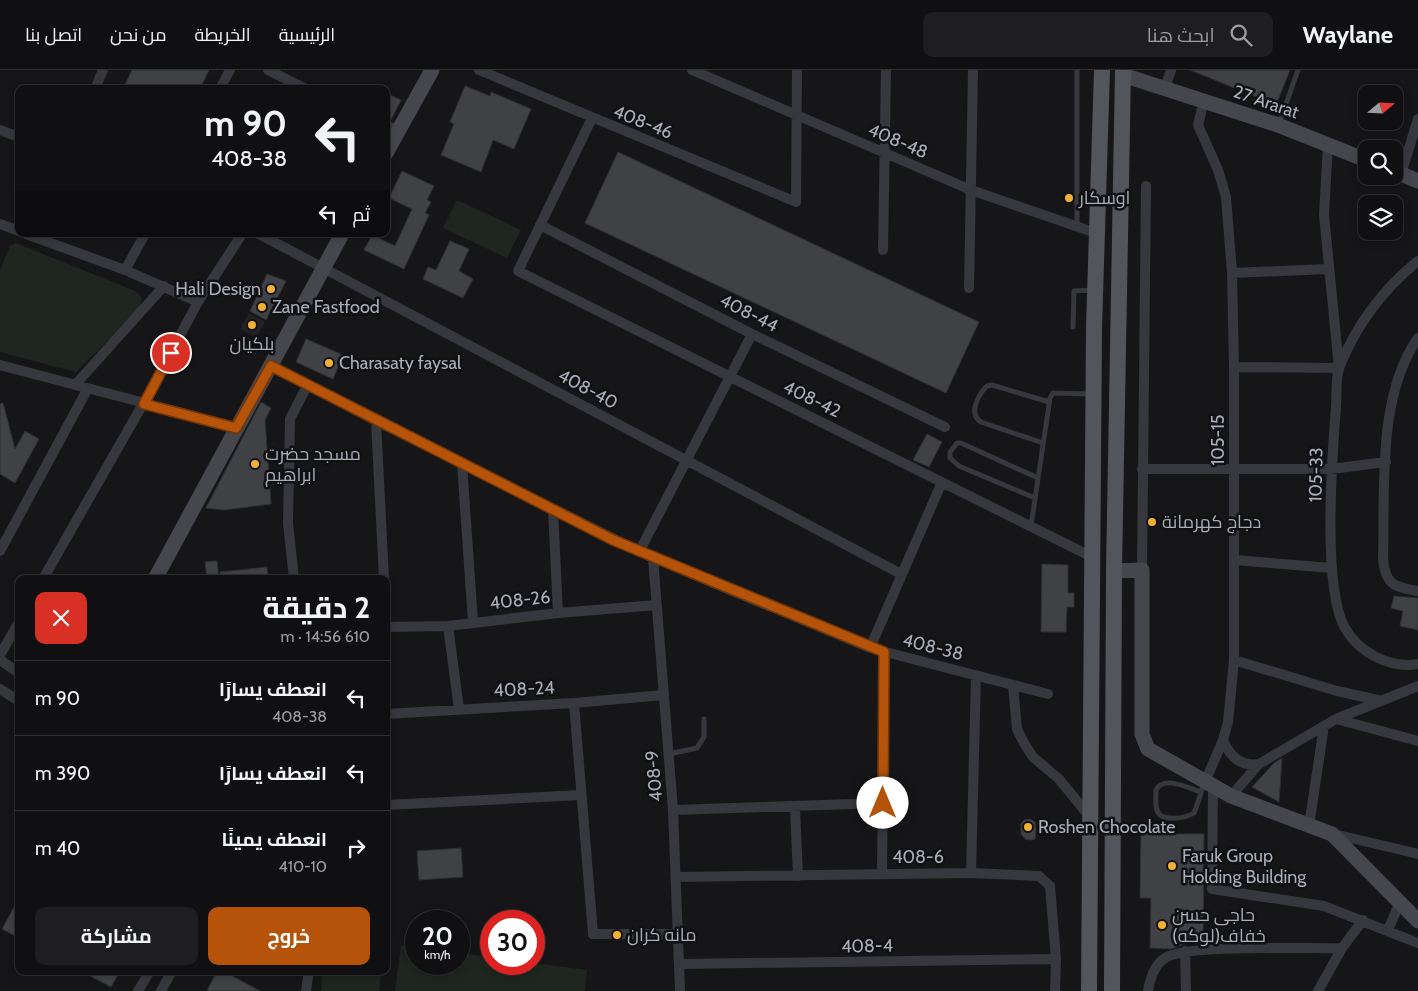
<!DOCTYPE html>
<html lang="ar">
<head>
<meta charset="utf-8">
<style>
  body { margin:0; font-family:Cabin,Cairo,sans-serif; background:#1e1e20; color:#f1f3f6; direction:rtl; height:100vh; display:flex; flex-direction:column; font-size:19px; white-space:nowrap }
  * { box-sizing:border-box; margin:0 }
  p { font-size:16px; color:#9c9d9f }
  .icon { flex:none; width:28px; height:28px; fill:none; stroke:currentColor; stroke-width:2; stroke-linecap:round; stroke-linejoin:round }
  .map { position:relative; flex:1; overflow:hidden; direction:ltr }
  .drawer { position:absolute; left:15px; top:505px; width:375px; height:400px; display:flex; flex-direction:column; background:#101012; border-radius:10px; box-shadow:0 2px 8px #0003,0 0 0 1px #303032; direction:rtl }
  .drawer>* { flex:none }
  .top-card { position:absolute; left:15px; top:15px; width:375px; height:152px; border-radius:10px; box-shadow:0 2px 8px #0003,0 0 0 1px #303032; direction:rtl; background:#101012; color:#f1f3f6; overflow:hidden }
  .needle { width:32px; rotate:71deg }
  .tools { position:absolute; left:1358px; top:15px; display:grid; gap:10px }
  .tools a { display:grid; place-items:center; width:45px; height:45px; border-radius:10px; background:#101012; box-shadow:0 2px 8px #0003,0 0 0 1px #303032; font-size:25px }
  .speed { position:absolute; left:405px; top:840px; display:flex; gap:10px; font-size:25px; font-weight:700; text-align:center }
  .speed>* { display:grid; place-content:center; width:65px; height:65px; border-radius:50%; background:#101012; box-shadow:0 2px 8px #0003,0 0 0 1px #303032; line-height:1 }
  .speed small { font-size:12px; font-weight:400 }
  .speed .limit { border:8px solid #d22; background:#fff; color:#111 }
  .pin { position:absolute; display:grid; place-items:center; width:42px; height:42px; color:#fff; margin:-21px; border:2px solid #fff; border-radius:50%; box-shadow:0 1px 5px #0007 }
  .me { position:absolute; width:55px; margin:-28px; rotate:0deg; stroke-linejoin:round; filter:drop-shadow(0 0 4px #0008) }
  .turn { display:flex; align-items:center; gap:18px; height:105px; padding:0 20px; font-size:22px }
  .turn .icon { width:65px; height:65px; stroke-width:2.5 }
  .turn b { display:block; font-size:35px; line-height:42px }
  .then { display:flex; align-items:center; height:48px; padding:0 20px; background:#0003; gap:10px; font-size:19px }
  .round { display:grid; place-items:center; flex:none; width:52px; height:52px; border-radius:10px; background:#1e1e20 }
  .summary { display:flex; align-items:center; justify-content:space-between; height:85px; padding:0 20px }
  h1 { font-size:30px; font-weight:700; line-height:38px }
  .cta { display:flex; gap:10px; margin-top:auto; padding:10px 20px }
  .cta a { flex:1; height:58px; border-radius:10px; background:#b45309; color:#fff; font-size:20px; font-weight:700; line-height:58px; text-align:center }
  .cta a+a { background:#1e1e20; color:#f1f3f6 }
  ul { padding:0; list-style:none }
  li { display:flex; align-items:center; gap:15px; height:75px; padding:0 20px; border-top:1px solid #303032 }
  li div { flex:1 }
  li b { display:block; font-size:19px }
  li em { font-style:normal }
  header { display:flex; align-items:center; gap:30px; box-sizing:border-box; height:70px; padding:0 25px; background:#101012; border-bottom:1px solid #303032 }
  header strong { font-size:24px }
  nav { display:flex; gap:28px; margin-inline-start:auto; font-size:18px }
  .search { width:350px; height:45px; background:#1e1e20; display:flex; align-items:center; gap:12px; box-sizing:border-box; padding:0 18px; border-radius:10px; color:#9c9d9f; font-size:19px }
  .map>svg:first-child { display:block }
  .built { fill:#222225 }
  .green { fill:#1e261f }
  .building { fill:#404145; stroke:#303034 }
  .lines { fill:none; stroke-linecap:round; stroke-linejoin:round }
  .lane { stroke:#37383d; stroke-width:5 }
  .street { stroke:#37383d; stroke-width:10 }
  .secondary { stroke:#45474d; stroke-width:15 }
  .primary { stroke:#53555c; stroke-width:16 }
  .route-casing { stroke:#753606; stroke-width:12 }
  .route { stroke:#b45309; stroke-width:9 }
  .poi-dot { fill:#f2b134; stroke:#111113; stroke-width:2 }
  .labels { text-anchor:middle; stroke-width:5; stroke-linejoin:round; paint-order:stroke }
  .street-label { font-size:18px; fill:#a8adb8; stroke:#111113 }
  .poi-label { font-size:18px; fill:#a8adb8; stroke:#111113; text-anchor:start }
</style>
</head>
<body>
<header>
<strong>Waylane</strong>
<div class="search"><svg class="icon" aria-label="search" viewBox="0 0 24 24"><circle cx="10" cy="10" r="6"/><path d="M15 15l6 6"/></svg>ابحث هنا</div>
<nav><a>الرئيسية</a><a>الخريطة</a><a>من نحن</a><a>اتصل بنا</a></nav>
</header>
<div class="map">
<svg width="1418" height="921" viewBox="0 0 1418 921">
  <rect width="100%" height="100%" fill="#161618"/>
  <path class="built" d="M249,243L265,252L256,267L240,259Z"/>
  <path class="green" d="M457,130L521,160L507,188L443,158Z
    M16,173L135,221L142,228L140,239L76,302L0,282V200L10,176Z
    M401,875L416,877V894H459V883L491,887V894L534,893L587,900L585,921H395Z
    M323,901H381L379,921H321Z"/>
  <path class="building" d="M132,0H209L200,19H123Z
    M1190,0H1290L1276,35Z
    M465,16L490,26L491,22L531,39L514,79L493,70L481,102L441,85L454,54L450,52Z
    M386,23L401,30L391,50L386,48Z
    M618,82L979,252L946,323L585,153Z
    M402,101L434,116L427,130L431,132L425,143L429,145L404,199L364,180L372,165L395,176L412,139L389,128Z
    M450,171L469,179L459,201L473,209L463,228L423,209L428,197L436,200Z
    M267,204L286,211L266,250L250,241Z
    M306,269L343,285L333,309L296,292Z
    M261,332L271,338L265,350L271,434L224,440L206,438Z
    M3,333L15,379L25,361L39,369L15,413L0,404V334Z
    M927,364L942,372L929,397L913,390Z
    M217,491L219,509H207L205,492Z
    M1042,494L1068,495V523H1074V537H1067L1066,562H1041Z
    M267,497L268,509H220V502Z
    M1394,526L1418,528V560L1400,556L1403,541L1391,538Z
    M1282,688L1279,732L1252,717L1274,693Z
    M1030,749L1035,752L1036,760L1035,769L1031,770L1025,769L1021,764V754L1024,750Z
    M1141,764H1204L1203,873L1184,874L1171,879L1150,878L1151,828H1140Z
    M461,778L463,807L419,810L417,781Z
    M19,828V868L2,859Z
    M81,901H120L111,917Z
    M217,901H223L260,921H207Z"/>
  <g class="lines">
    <path class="lane" d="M1279,54L1298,0
      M1077,156V0
      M1073,257L1074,221L1092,220
      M1043,373L981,352C968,344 978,325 987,316L992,315L1049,332
      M1035,428L959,396L950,388V382L957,373H961L1038,408
      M1031,456L1050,328L1053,323L1091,324
      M669,684L697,678L704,667V649
      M1201,722C1188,718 1164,705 1156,720C1156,726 1155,735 1157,740C1161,753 1186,748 1194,743C1198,733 1201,723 1204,713"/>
    <path class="street" d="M268,0L306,19
      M479,0L796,132L797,0
      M692,0L971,120L1096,163
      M1165,18L1171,0
      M95,19L103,0
      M220,19L230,0
      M1204,30L1198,55L1218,100L1226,127L1232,203L1234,297V590L1228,652L1223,670L1205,712
      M592,48L518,201L1092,487
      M386,55L398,61
      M0,60L19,67
      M1401,104L1418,49
      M0,154L19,161
      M540,155L752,264L945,357
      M26,164L125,200L198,232
      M259,164L901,504
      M883,180L886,0
      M1418,191C1384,218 1356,255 1340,296C1335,307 1337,325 1336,337C1332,387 1322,517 1345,558C1359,583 1391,599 1418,594
      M125,200L145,164
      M1232,203L1328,199
      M969,218L973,0
      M1418,268C1377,326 1385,420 1383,488C1385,515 1394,517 1418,521
      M0,295L236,357
      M271,296L376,351L653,488L870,578L1048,624
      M1234,297L1339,298L1324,145L1328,74
      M75,315L164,216
      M376,351L384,509
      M462,394L473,552
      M1142,399H1331L1386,392
      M553,440L558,543
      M0,481L87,320
      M639,482L752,264
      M653,488L673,740L680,921
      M1234,490L1332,498
      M1142,500L1146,116
      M43,509L143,334L198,232L242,164
      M294,509L288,453L290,349L308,314
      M448,556L459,639
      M386,557L448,556L558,543L657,535
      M870,578L942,412
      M0,585L19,552
      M0,590L19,603
      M1234,590L1337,621L1378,630
      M1013,615L1017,659L1024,673L1033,687L1059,709L1090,747
      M0,619L19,631
      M574,633L593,864H679
      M386,644L574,633L664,625
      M1336,649L1418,671
      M1223,670C1230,687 1241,697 1259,694
      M1213,716L1212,819L1324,836L1418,873
      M1231,726L1259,694L1336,649L1418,616
      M386,735L581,725
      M795,738L798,806
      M673,740L883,733
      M1309,756L1324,656
      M1334,764L1418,784
      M971,803L976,605
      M882,804L884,582
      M676,807L971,803L1039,806L1050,816L1056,889L1055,921
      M1388,860L1400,832
      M1185,881L1186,921
      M679,894L1056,889
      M138,921L150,901
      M161,921L172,901
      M306,921L309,901
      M1148,921C1150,909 1154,895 1165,888C1186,874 1310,879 1342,878
      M1318,921L1342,878L1363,850"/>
    <path class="secondary" d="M1123,5L1278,55L1366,90
      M386,83L432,0
      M1394,101L1418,111
      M1114,501L1142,500V664L1148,679L1231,726L1332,764L1418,851
      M155,509L342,164"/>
    <path class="primary" d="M1089,921L1094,258L1102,0
      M1112,921L1114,501L1123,0"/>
  </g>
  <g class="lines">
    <defs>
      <path id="route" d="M171,283L144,334L236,358L271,296L613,470L884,582L883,733"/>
    </defs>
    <use href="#route" class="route-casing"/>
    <use href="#route" class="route"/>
  </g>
  <g class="poi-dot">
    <circle cx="1069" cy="128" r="5"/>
    <circle cx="271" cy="219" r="5"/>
    <circle cx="262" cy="237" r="5"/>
    <circle cx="252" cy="255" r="5"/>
    <circle cx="329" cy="293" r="5"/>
    <circle cx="255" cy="394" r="5"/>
    <circle cx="1152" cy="452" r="5"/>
    <circle cx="1028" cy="757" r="5"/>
    <circle cx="1172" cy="796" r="5"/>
    <circle cx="1162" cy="855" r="5"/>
    <circle cx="617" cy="865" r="5"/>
  </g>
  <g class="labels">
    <g class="street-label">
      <text transform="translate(1266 32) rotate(19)" y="6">27 Ararat</text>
      <text transform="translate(643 52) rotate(22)" y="6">408-46</text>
      <text transform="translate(898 71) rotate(23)" y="6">408-48</text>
      <text transform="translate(749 243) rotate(27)" y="6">408-44</text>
      <text transform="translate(588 319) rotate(28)" y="6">408-40</text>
      <text transform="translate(812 329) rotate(26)" y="6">408-42</text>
      <text transform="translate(1218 370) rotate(-90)" y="6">105-15</text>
      <text transform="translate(1316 405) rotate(-89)" y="6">105-33</text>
      <text transform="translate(520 530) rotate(-6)" y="6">408-26</text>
      <text transform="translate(933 577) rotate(14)" y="6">408-38</text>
      <text transform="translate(524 619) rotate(-3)" y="6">408-24</text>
      <text transform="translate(654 706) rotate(-95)" y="6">408-9</text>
      <text x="918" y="793">408-6</text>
      <text transform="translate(867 876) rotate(-1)" y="6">408-4</text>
    </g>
    <g class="poi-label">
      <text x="1079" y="134">اوسكار</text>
      <text x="261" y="225" text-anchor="end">Hali Design</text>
      <text x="272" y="243">Zane Fastfood</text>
      <text x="252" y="280" text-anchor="middle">بلکیان</text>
      <text x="339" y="299">Charasaty faysal</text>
      <text x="265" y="390">مسجد حضرت<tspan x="265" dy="21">ابراهیم</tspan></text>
      <text x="1162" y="458">دجاج كهرمانة</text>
      <text x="1038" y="763">Roshen Chocolate</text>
      <text x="1182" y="792">Faruk Group<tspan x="1182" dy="21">Holding Building</tspan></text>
      <text x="1172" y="851">حاجی حسن<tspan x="1172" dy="21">(لوکه)خفاف</tspan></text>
      <text x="627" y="871">مانه كران</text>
    </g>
  </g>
</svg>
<div class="tools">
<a><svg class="needle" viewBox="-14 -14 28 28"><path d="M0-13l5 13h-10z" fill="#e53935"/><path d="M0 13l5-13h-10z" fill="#9c9d9f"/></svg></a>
<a><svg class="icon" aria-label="search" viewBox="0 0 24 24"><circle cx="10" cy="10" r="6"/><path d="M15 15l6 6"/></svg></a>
<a><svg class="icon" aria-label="layers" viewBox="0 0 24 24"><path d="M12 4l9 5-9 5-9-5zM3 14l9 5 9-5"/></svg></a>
</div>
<div class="speed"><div>20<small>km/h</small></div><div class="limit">30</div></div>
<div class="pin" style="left:171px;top:283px;background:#d93025"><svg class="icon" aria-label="arrive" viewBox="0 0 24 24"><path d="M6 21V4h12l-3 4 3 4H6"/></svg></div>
<svg class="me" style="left:883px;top:733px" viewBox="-20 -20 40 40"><circle r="19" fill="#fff"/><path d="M0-13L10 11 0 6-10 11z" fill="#b45309"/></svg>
<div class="top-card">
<div class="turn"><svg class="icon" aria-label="left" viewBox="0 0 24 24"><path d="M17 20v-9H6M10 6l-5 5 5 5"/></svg><div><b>90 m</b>408-38</div></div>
<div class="then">ثم<svg class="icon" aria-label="left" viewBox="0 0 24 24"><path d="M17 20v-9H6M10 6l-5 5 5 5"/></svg></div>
</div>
<section class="drawer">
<div class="summary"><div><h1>2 دقيقة</h1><p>610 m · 14:56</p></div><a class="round" style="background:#d93025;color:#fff"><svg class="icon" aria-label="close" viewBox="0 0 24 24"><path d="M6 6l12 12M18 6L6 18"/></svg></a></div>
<ul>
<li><svg class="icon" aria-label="left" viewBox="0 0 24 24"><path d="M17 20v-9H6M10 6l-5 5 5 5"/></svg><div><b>انعطف يسارًا</b><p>408-38</p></div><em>90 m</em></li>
<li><svg class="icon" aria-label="left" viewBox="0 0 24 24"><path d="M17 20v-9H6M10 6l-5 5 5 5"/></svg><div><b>انعطف يسارًا</b></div><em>390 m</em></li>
<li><svg class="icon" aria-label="right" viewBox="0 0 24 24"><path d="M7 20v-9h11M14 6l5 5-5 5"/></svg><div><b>انعطف يمينًا</b><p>410-10</p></div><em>40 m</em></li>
</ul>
<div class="cta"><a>خروج</a><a>مشاركة</a></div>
</section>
</div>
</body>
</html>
